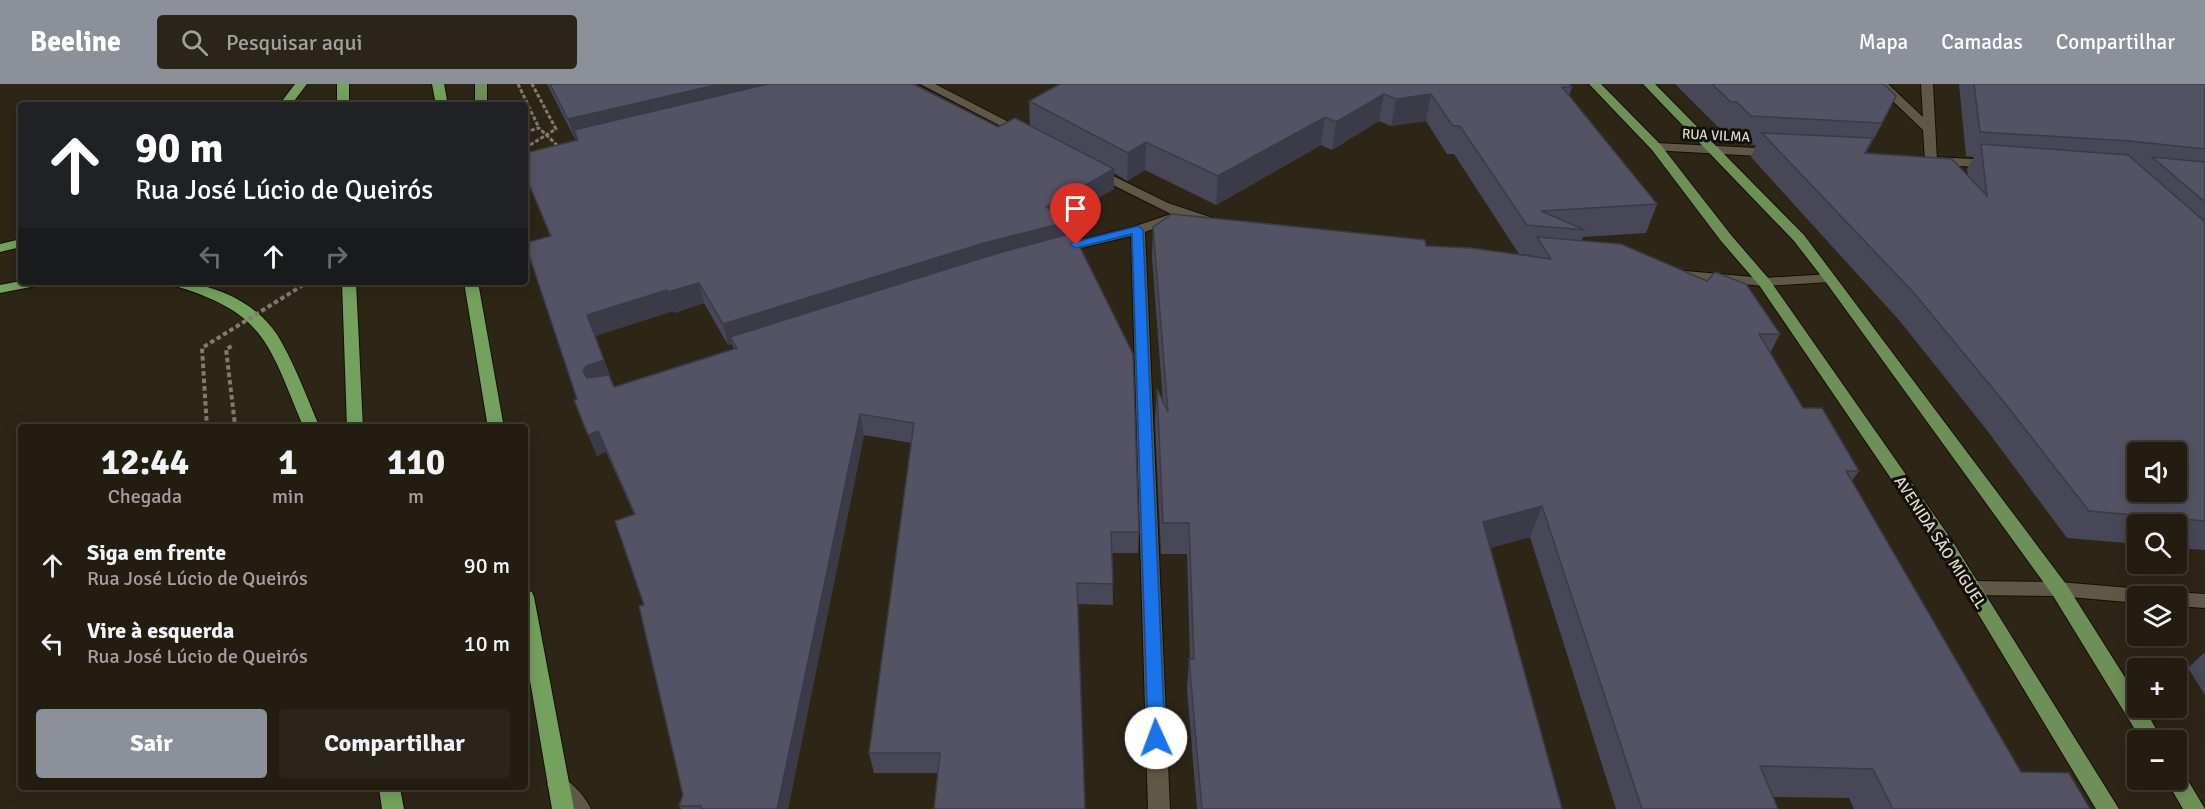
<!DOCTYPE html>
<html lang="pt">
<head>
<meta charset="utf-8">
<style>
  body { margin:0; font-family:Signika,sans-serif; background:#2a251a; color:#f1f3f6; height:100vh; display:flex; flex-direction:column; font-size:22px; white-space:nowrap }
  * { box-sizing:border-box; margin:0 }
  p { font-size:20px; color:#a2a19f }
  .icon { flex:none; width:33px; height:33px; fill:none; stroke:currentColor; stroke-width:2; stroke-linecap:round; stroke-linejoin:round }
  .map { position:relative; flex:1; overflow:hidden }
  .drawer { position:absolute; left:18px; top:340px; width:510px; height:366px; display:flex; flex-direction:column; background:#221c11; border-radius:6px; box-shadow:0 3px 15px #0003,0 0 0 2px #3f3a31 }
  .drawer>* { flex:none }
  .top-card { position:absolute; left:18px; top:18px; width:510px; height:183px; border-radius:6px; box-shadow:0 3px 15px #0003,0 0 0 2px #3f3a31; background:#202124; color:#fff; overflow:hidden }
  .controls { position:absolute; left:2127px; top:358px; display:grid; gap:12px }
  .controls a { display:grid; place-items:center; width:60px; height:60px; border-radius:6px; background:#221c11; box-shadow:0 3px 15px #0003,0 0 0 2px #3f3a31; font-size:30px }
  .pin { position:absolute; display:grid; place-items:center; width:51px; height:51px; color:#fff; margin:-62px -26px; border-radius:50% 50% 50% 0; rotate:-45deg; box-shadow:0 0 6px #0007 }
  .pin .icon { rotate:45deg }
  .me { position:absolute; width:66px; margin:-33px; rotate:358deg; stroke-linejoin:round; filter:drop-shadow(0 0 4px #0008) }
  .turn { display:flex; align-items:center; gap:21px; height:126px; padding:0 18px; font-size:27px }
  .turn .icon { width:78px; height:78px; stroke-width:2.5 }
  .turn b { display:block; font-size:42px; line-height:51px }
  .lanes { display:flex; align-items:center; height:57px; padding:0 18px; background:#0003; justify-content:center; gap:30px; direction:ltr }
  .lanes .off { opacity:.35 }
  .eta { display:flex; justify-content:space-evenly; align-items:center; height:102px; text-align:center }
  .eta b { font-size:36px; font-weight:700; line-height:42px }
  .action { display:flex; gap:12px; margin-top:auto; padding:12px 18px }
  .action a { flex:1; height:69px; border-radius:6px; background:#8c9099; color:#fff; font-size:24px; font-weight:700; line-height:69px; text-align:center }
  .action a+a { background:#2a251a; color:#f1f3f6 }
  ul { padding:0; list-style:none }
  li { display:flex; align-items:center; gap:18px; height:78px; padding:0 18px }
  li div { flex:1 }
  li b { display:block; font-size:22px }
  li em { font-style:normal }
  header { display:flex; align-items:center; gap:36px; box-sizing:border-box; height:84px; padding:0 30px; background:#8c9099; color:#fff }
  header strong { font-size:28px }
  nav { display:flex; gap:33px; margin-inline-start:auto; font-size:21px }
  .search { width:420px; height:54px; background:#2a251a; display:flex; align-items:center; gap:15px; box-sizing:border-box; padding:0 21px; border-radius:6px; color:#a2a19f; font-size:22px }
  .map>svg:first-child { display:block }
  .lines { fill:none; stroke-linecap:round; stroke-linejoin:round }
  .minor-casing { stroke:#150f03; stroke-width:2 }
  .tertiary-casing { stroke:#150f03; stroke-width:2 }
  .primary-casing { stroke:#150f03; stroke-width:2 }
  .trunk-casing { stroke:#150f03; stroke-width:2 }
  .path-far1 { stroke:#817b6f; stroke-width:3; stroke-dasharray:4 2; stroke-linecap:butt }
  .path { stroke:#817b6f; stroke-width:4; stroke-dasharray:4.5 3; stroke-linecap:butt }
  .minor { fill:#605847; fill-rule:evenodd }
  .tertiary { fill:#605847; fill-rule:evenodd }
  .primary { fill:#6f8f58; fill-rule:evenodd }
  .trunk { fill:#74a25e; fill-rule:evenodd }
  .path-bridge-far1 { stroke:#817b6f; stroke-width:3; stroke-dasharray:4 2; stroke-linecap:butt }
  .path-bridge { stroke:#817b6f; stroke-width:4; stroke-dasharray:4.5 3; stroke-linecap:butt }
  .wall { fill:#484757; fill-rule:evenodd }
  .shaded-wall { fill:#3b3a47 }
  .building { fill:#545365; stroke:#3b3a47; stroke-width:1.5; fill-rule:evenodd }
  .route { fill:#1a73e8; stroke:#114b97; stroke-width:1.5 }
  .labels { text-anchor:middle; stroke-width:6; stroke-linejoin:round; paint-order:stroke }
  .far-street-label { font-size:14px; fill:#dfdad1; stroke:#131009 }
  .street-label { font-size:16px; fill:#dfdad1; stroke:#131009 }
</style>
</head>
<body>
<header>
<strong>Beeline</strong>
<div class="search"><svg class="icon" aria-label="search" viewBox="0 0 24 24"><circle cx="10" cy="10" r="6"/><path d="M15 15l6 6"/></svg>Pesquisar aqui</div>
<nav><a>Mapa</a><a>Camadas</a><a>Compartilhar</a></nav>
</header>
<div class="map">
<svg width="2205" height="725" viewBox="0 0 2205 725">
  <rect width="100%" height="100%" fill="#2d2617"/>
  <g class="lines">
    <defs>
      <path id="minor" d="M920,0H935L1030,49L1024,53L1020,52Z
        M1875,0H1888L1923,33L1921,0H1933L1937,77L1935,80L1931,81L1925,77L1923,46Z
        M1095,83L1168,119L1213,134L1215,137L1208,141L1184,134L1145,148L1170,725H1148L1131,152L1056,170L1049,166L1051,163L1133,143L1171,130L1091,90L1089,87Z
        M1674,186L1764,194L1830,190L1837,194L1830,198L1764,202L1669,193L1667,190L1669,187Z
        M558,692C571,696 585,712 591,725H566L547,701L550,694Z"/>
      <path id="tertiary" d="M1656,59L1776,65L1782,69L1776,73L1652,66L1650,63L1652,60Z
        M1934,73L1992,76L1998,80L1992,84L1930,80L1928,77Z
        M1972,497L2059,498L2154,506L2161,508L2163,513H2138V519L2059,512L1972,511L1965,509L1963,504L1965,499Z
        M2176,508L2205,510V524L2176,522V513H2168Z"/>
      <path id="primary" d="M475,0H487V21H475Z
        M1589,0H1601L1660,60L1731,151L1769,195L1951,455L2119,725H2096L1939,465L1759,201L1721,157L1652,66Z
        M1643,0H1655L1804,151L2066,500L2138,614V624H2144L2163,657H2142L2052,510L1825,197L1794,157Z
        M2176,686L2183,688L2205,725H2183L2166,696H2176Z"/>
      <path id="trunk" d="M295,0H307L291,21H279Z
        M337,0H349V21H337Z
        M432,0H444L448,21H436Z
        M21,155V163L0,168V160Z
        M21,197L43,198L41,201L0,209V201Z
        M170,198C213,198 261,219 282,259C297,286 308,316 320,344H304C268,260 267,229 172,201Z
        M342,198H356L363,344H347Z
        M464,198H478L504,344H488Z
        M525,506L532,508L534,513L574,725H552L525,567Z
        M379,704H400L404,725H382Z"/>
    </defs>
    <use href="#minor" class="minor-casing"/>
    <use href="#tertiary" class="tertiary-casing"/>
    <use href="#primary" class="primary-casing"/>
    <use href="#trunk" class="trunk-casing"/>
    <path class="path-far1" d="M518,0L539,44
      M525,48L539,44L558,62V65"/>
    <path class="path" d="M232,344L235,341L226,265L234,261"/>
    <use href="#minor" class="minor"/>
    <use href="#tertiary" class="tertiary"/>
    <use href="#primary" class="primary"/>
    <use href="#trunk" class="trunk"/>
    <path class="path-bridge-far1" d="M525,64L556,45L532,0"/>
    <path class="path-bridge" d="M207,344L202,264L308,198"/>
  </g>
  <path class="wall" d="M547,0H915H914L998,43L1030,42L1029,17L1572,3L1569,12L1657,120L1646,149L1583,153L1581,157L1780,250L1770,269L1803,324L1859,387L1852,397L2021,688L2090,725H1854L1849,714L1773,713L1778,725H1616L1530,453L1490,464L1562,725H1197L1187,605L1189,575H1190L1187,470H1161L1155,337L1157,305L1163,319L1152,173L1153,143L1426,162L1531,172V171L1519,170L1454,70H1447L1426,37L1391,42L1379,37L1332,66L1321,61L1216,121L1145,86L1127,97L1114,89V105L1064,133L1067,138V151L1139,448L1138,469H1112L1113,521L1078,520L938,689H874L869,669L912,359L864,351L788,725H681L679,722L683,711L644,521L634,430L606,368L597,372L577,315L550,152L525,91L529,84L525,74L577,56L576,54L575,55ZM704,219L728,261L732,260L734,265L614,303L595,252L673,227L674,229Z
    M1675,0H1884L1896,12L1882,40L1866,69L1968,92L1967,85L1974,73L1966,72L1959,0H2205V466L2176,464V441H2138V460L2067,454L1986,345L1899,236L1751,73L1756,61L1739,60L1727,46H1721Z
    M2205,568V611L2188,584Z"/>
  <path class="shaded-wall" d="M720,0H804L574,46L576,54L575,55L568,35Z
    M1384,10L1379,37L1332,66L1336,38Z
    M1431,10L1426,37L1391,42L1396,15Z
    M1325,33L1321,61L1216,121L1218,92Z
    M1146,58L1145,86L1127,97L1128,69Z
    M1114,85V105L1047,143L1067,138V158L730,253L732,260L728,261L723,240L1046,123Z
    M699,199L704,219L674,229L668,208Z
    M667,206L673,227L595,252L587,231Z
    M604,276L612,297L591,308L583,287L586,282Z
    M860,330L864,351L788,725H777Z
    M598,347L606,368L597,372L588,351Z
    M1542,422L1530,453L1473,469L1483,438Z"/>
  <path class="building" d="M550,0H720L568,35Z
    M768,0H913L998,43L1015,34L1114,85L1046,123L1065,134L1067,138L984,159L723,240L699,199L668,208L667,206L587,231L604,276L586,282L583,287L587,294L609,291L614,303L737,264L730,253L995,170L1073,149L1133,270L1139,448H1111L1113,500L1077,499L1085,725H934L940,669H869L914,339L860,330L777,725H701V722H679L683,711L639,522L644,521L615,437L635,430L598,347L588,351L574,316L577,315L525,159L551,152L525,91V85L529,84L525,74V69L578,56L574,46Z
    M1060,0H1569L1572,3H1562L1657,120L1541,127L1585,146L1527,141L1460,42H1453L1431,10L1396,15L1384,10L1336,38L1325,33L1218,92L1146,58L1128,69L1029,17Z
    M1712,0H1884L1896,12L1882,39L1751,32L1737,18H1731Z
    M1974,0H2205V65L2130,57L1980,48Z
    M1762,49L1873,54L1865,69L1952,75L1987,112L1981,60L2128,71L2205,138V437L2089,427L2004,318L1914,209ZM2138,369H2176V408H2138Z
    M2152,73L2205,78V118Z
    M1172,130L1425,156L1426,162L1471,164L1551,175L1537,153L1621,160L1707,197L1715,188L1746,200L1780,250H1759L1803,324H1822L1859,387H1846L2021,688L2069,689L2090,725H1893L1873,685L1760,682L1778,725H1642L1542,422L1483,438L1562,725H1202L1189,575H1194L1189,439H1163L1157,305L1168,328L1153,143Z"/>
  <path class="route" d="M1138,142L1143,146L1165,654L1162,660L1156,662L1150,660L1148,654L1132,150L1076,164L1070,161L1071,159Z"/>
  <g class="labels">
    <g class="far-street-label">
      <text transform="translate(1716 51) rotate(3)" y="5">RUA VILMA</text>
    </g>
    <g class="street-label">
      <text transform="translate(1941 458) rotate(57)" y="6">AVENIDA SÃO MIGUEL</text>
    </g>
  </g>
</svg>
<div class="controls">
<a><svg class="icon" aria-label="sound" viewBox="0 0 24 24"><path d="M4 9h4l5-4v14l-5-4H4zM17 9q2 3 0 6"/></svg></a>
<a><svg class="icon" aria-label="search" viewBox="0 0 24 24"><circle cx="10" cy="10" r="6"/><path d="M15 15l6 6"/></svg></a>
<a><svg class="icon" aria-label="layers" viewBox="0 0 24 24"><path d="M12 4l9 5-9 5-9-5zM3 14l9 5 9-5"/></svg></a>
<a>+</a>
<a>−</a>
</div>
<div class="pin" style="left:1076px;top:161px;background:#d93025"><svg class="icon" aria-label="arrive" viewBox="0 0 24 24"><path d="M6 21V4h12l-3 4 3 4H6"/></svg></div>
<svg class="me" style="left:1156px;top:654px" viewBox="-20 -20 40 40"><circle r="19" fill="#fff"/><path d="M0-13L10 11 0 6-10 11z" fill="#1a73e8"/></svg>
<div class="top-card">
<div class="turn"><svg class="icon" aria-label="ahead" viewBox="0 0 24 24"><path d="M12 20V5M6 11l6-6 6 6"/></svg><div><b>90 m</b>Rua José Lúcio de Queirós</div></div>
<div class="lanes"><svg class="icon off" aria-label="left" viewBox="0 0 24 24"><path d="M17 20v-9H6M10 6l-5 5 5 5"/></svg><svg class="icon" aria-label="ahead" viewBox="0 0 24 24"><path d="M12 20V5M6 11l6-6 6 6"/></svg><svg class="icon off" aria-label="right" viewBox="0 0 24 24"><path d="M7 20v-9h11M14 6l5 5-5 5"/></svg></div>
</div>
<section class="drawer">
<div class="eta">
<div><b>12:44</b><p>Chegada</p></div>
<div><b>1</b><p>min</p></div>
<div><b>110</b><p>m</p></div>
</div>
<ul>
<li><svg class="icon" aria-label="ahead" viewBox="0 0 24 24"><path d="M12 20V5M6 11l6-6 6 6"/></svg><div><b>Siga em frente</b><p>Rua José Lúcio de Queirós</p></div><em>90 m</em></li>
<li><svg class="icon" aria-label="left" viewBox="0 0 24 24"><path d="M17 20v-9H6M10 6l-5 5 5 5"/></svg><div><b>Vire à esquerda</b><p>Rua José Lúcio de Queirós</p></div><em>10 m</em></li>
</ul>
<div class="action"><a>Sair</a><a>Compartilhar</a></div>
</section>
</div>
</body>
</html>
